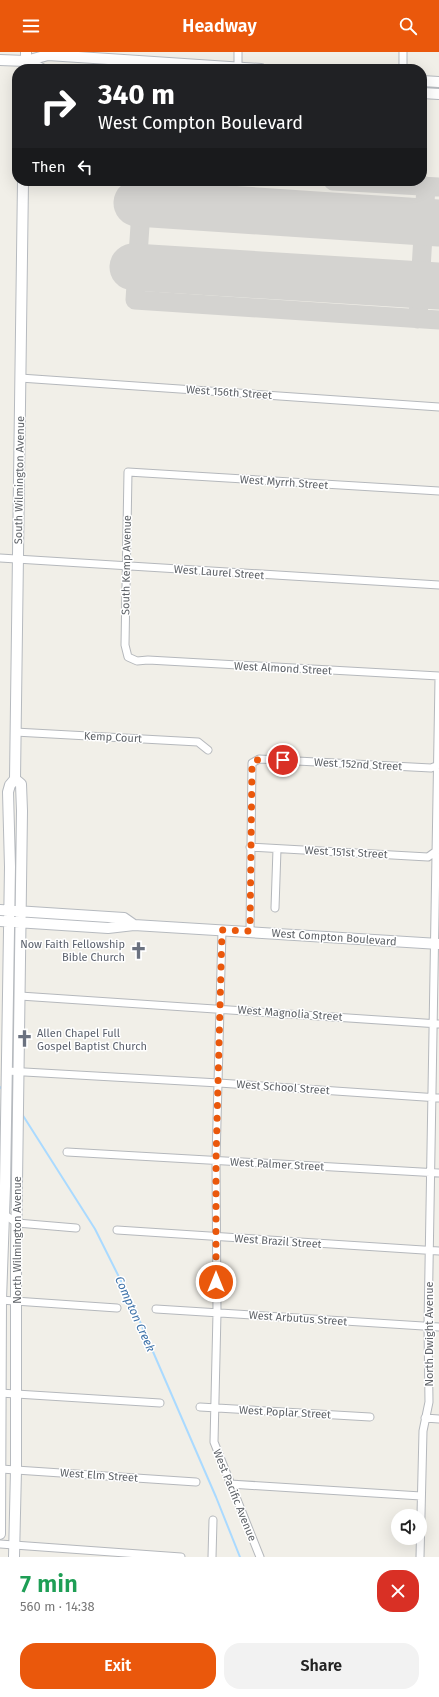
<!DOCTYPE html>
<html lang="en">
<head>
<meta charset="utf-8">
<style>
  body { margin:0; font-family:"Fira Sans",sans-serif; background:#f2f2f2; color:#222; height:100vh; display:flex; flex-direction:column; font-size:15px; white-space:nowrap }
  * { box-sizing:border-box; margin:0 }
  p { font-size:13px; color:#767676 }
  .icon { flex:none; width:22px; height:22px; fill:none; stroke:currentColor; stroke-width:2; stroke-linecap:round; stroke-linejoin:round }
  .map { position:relative; height:1505px; overflow:hidden }
  .drawer { display:flex; flex-direction:column; background:#fff; flex:1 }
  .drawer>* { flex:none }
  .banner { position:absolute; left:12px; top:12px; width:415px; height:122px; border-radius:16px; box-shadow:0 4px 16px #0002; background:#202124; color:#fff; overflow:hidden }
  .buttons { position:absolute; left:391px; top:1457px; display:grid; gap:8px }
  .buttons a { display:grid; place-items:center; width:36px; height:36px; border-radius:50%; background:#fff; box-shadow:0 4px 16px #0002; font-size:20px }
  .pin { position:absolute; display:grid; place-items:center; width:34px; height:34px; color:#fff; margin:-17px; border:2px solid #fff; border-radius:50%; box-shadow:0 1px 4px #0007 }
  .me { position:absolute; width:44px; margin:-22px; rotate:0deg; stroke-linejoin:round; filter:drop-shadow(0 0 3px #0008) }
  .turn { display:flex; align-items:center; gap:14px; height:84px; padding:0 20px; font-size:18px }
  .turn .icon { width:52px; height:52px; stroke-width:2.5 }
  .turn b { display:block; font-size:28px; line-height:34px }
  .then { display:flex; align-items:center; height:38px; padding:0 20px; background:#0003; gap:8px; font-size:15px }
  .round { display:grid; place-items:center; flex:none; width:42px; height:42px; border-radius:16px; background:#f2f2f2 }
  .head { display:flex; align-items:center; justify-content:space-between; height:68px; padding:0 20px }
  h1 { font-size:24px; font-weight:600; line-height:30px; color:#1e9e55 }
  .cta { display:flex; gap:8px; margin-top:auto; padding:8px 20px }
  .cta a { flex:1; height:46px; border-radius:16px; background:#ea580c; color:#fff; font-size:16px; font-weight:600; line-height:46px; text-align:center }
  .cta a+a { background:#f2f2f2; color:#222 }
  header { display:flex; justify-content:space-between; align-items:center; height:52px; padding:0 20px; background:#ea580c; color:#fff; font-size:18px; font-weight:600 }
  .map>svg:first-child { display:block }
  .lines { fill:none; stroke-linecap:round; stroke-linejoin:round }
  .stream { stroke:#aadaff; stroke-width:2 }
  .taxiway { stroke:#d4d3d0; stroke-width:19 }
  .runway { stroke:#d4d3d0; stroke-width:47 }
  .street-casing { stroke:#b5b8bc; stroke-width:9 }
  .secondary-casing { stroke:#b6babf; stroke-width:12 }
  .street { stroke:#fff; stroke-width:7 }
  .secondary { stroke:#fff; stroke-width:10 }
  .route { stroke:#ea580c; stroke-width:7; stroke-dasharray:0 12.6 }
  .labels { text-anchor:middle; stroke-width:3; stroke-linejoin:round; paint-order:stroke }
  .street-label { font-size:11px; fill:#5f6368; stroke:#fff }
  .worship-label { font-size:11px; fill:#5b616d; stroke:#fff; text-anchor:end }
  .water-label { font-size:12px; font-style:italic; fill:#4174aa; stroke:#fff }
</style>
</head>
<body>
<header><svg class="icon" aria-label="menu" viewBox="0 0 24 24"><path d="M4 6h16M4 12h16M4 18h16"/></svg>Headway<svg class="icon" aria-label="search" viewBox="0 0 24 24"><circle cx="10" cy="10" r="6"/><path d="M15 15l6 6"/></svg></header>
<div class="map">
<svg width="439" height="1505" viewBox="0 0 439 1505">
  <rect width="100%" height="100%" fill="#f1efe8"/>
  <g class="lines">
    <path class="stream" d="M0,1035L3,1038
      M22,1062L95,1177L131,1249L216,1445L240,1505"/>
    <path class="taxiway" d="M143,129L135,248L439,268
      M333,129L439,135
      M418,267L426,134"/>
    <path class="runway" d="M137,151L439,171
      M133,215L439,234"/>
    <defs>
      <path id="street" d="M238,17V0
        M403,17V0
        M20,326L439,355
        M439,439L128,420L125,593L128,605L137,609L148,608L439,624
        M0,506L439,533
        M15,680L198,690L208,698
        M250,795L428,805L439,797
        M275,856L277,797
        M222,878L216,1108L217,1261L214,1390L260,1505
        M250,879L252,711L259,707L431,716L439,713
        M20,944L439,972
        M7,1019L219,1031L439,1046
        M67,1100L439,1121
        M2,1161L17,1171L76,1176
        M117,1178L439,1199
        M0,1248L117,1256
        M156,1257L439,1275
        M0,1341L160,1351
        M200,1355L370,1365
        M425,1366L439,1367
        M1,1417L196,1430
        M230,1432L421,1444
        M0,1492L181,1505
        M212,1505L213,1468
        M420,1505L423,1379L429,1350L428,1274L439,627"/>
      <path id="secondary" d="M0,8L26,9L48,3L261,17
        M26,9L42,17
        M26,17V0
        M422,29L439,30
        M422,41L439,42
        M0,858L124,866L134,873
        M0,869L108,876L134,873L439,892
        M0,1482L1,1248L5,1134L10,815L8,740L10,733L15,727L23,129
        M14,1505L16,1418V1205L22,759L21,732L15,727"/>
    </defs>
    <use href="#street" class="street-casing"/>
    <use href="#secondary" class="secondary-casing"/>
    <use href="#street" class="street"/>
    <use href="#secondary" class="secondary"/>
  </g>
  <g class="lines">
    <path class="route" d="M216,1230V1108L222,878L250,879L252,711L259,707L283,708"/>
  </g>
  <defs>
    <symbol id="church-bare" viewBox="-9 -9 18 18"><path d="M-1.2-6h2.4v3.5h3.3v2.4h-3.3V6h-2.4V-.1h-3.3v-2.4h3.3Z" fill="#6b7280" stroke="#fff" stroke-width="2.5" paint-order="stroke"/></symbol>
  </defs>
  <g fill-rule="evenodd">
    <use href="#church-bare" x="126" y="886" width="25" height="25"/>
    <use href="#church-bare" x="12" y="974" width="25" height="25"/>
  </g>
  <g class="labels">
    <g class="street-label">
      <text transform="translate(229 340) rotate(4)" y="4">West 156th Street</text>
      <text transform="translate(19 428) rotate(-89)" y="4">South Wilmington Avenue</text>
      <text transform="translate(284 430) rotate(4)" y="4">West Myrrh Street</text>
      <text transform="translate(126 513) rotate(-89)" y="4">South Kemp Avenue</text>
      <text transform="translate(219 520) rotate(4)" y="4">West Laurel Street</text>
      <text transform="translate(283 616) rotate(3)" y="4">West Almond Street</text>
      <text transform="translate(113 685) rotate(3)" y="4">Kemp Court</text>
      <text transform="translate(358 712) rotate(3)" y="4">West 152nd Street</text>
      <text transform="translate(346 800) rotate(3)" y="4">West 151st Street</text>
      <text transform="translate(334 885) rotate(4)" y="4">West Compton Boulevard</text>
      <text transform="translate(290 961) rotate(4)" y="4">West Magnolia Street</text>
      <text transform="translate(283 1035) rotate(4)" y="4">West School Street</text>
      <text transform="translate(277 1112) rotate(3)" y="4">West Palmer Street</text>
      <text transform="translate(17 1188) rotate(-90)" y="4">North Wilmington Avenue</text>
      <text transform="translate(278 1189) rotate(4)" y="4">West Brazil Street</text>
      <text transform="translate(298 1266) rotate(4)" y="4">West Arbutus Street</text>
      <text transform="translate(429 1282) rotate(-90)" y="4">North Dwight Avenue</text>
      <text transform="translate(285 1360) rotate(3)" y="4">West Poplar Street</text>
      <text transform="translate(99 1423) rotate(4)" y="4">West Elm Street</text>
      <text transform="translate(235 1443) rotate(68)" y="4">West Pacific Avenue</text>
    </g>
    <g class="worship-label">
      <text x="125" y="896">Now Faith Fellowship<tspan x="125" dy="13">Bible Church</tspan></text>
      <text x="37" y="985" text-anchor="start">Allen Chapel Full<tspan x="37" dy="13">Gospel Baptist Church</tspan></text>
    </g>
    <g class="water-label">
      <text transform="translate(135 1262) rotate(66)" y="4">Compton Creek</text>
    </g>
  </g>
</svg>
<div class="buttons">
<a><svg class="icon" aria-label="sound" viewBox="0 0 24 24"><path d="M4 9h4l5-4v14l-5-4H4zM17 9q2 3 0 6"/></svg></a>
</div>
<div class="pin" style="left:283px;top:708px;background:#d93025"><svg class="icon" aria-label="arrive" viewBox="0 0 24 24"><path d="M6 21V4h12l-3 4 3 4H6"/></svg></div>
<svg class="me" style="left:216px;top:1230px" viewBox="-20 -20 40 40"><circle r="17" fill="#ea580c" stroke="#fff" stroke-width="3"/><path d="M0-11L8 9 0 5-8 9z" fill="#fff"/></svg>
<div class="banner">
<div class="turn"><svg class="icon" aria-label="right" viewBox="0 0 24 24"><path d="M7 20v-9h11M14 6l5 5-5 5"/></svg><div><b>340 m</b>West Compton Boulevard</div></div>
<div class="then">Then<svg class="icon" aria-label="left" viewBox="0 0 24 24"><path d="M17 20v-9H6M10 6l-5 5 5 5"/></svg></div>
</div>
</div>
<section class="drawer">
<div class="head"><div><h1>7 min</h1><p>560 m · 14:38</p></div><a class="round" style="background:#d93025;color:#fff"><svg class="icon" aria-label="close" viewBox="0 0 24 24"><path d="M6 6l12 12M18 6L6 18"/></svg></a></div>
<div class="cta"><a>Exit</a><a>Share</a></div>
</section>
</body>
</html>
